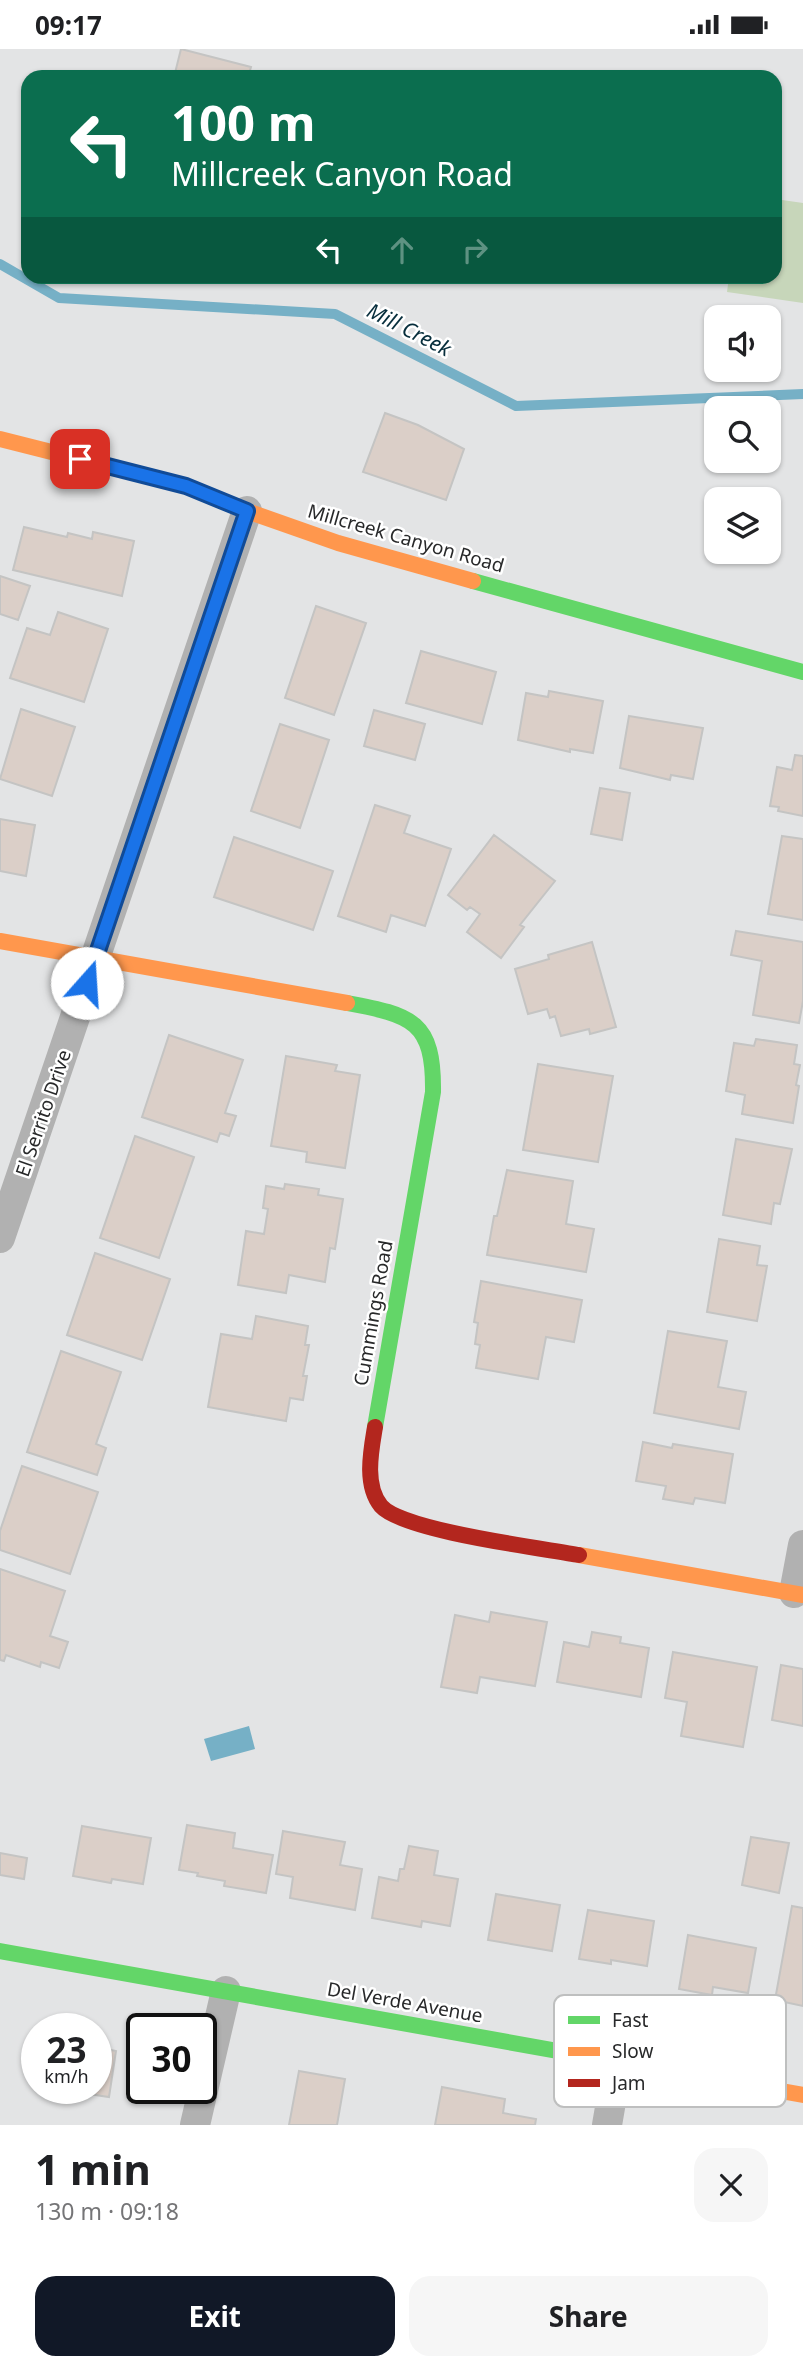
<!DOCTYPE html>
<html lang="en">
<head>
<meta charset="utf-8">
<style>
  body { margin:0; font-family:"Noto Sans",sans-serif; background:#f6f6f6; color:#202124; height:100vh; display:flex; flex-direction:column; font-size:26px; white-space:nowrap }
  * { box-sizing:border-box; margin:0 }
  p { font-size:23px; color:#757577 }
  .icon { flex:none; width:38px; height:38px; fill:none; stroke:currentColor; stroke-width:2; stroke-linecap:round; stroke-linejoin:round }
  .map { position:relative; height:2076px; overflow:hidden }
  .drawer { display:flex; flex-direction:column; background:#fff; flex:1 }
  .drawer>* { flex:none }
  .banner { position:absolute; left:21px; top:21px; width:761px; height:214px; border-radius:21px; box-shadow:0 2px 5px #0004; background:#0b6e4f; color:#fff; overflow:hidden }
  .tools { position:absolute; left:704px; top:256px; display:grid; gap:14px }
  .tools a { display:grid; place-items:center; width:77px; height:77px; border-radius:14px; background:#fff; box-shadow:0 2px 5px #0004; font-size:35px }
  .speed { position:absolute; left:21px; top:1964px; display:flex; gap:14px; font-size:35px; font-weight:700; text-align:center }
  .speed>* { display:grid; place-content:center; width:91px; height:91px; border-radius:50%; background:#fff; box-shadow:0 2px 5px #0004; line-height:1 }
  .speed small { font-size:18px; font-weight:400 }
  .speed .limit { border:4px solid #111; border-radius:10px; background:#fff; color:#111 }
  .pin { position:absolute; display:grid; place-items:center; width:60px; height:60px; color:#fff; margin:-30px; border-radius:14px; box-shadow:0 4px 10px #0006 }
  .me { position:absolute; width:77px; margin:-38px; rotate:19deg; stroke-linejoin:round; filter:drop-shadow(0 0 5px #0008) }
  .turn { display:flex; align-items:center; gap:24px; height:147px; padding:0 35px; font-size:32px }
  .turn .icon { width:91px; height:91px; stroke-width:2.5 }
  .turn b { display:block; font-size:49px; line-height:60px }
  .lanes { display:flex; align-items:center; height:66px; padding:0 35px; background:#0003; justify-content:center; gap:35px; direction:ltr }
  .lanes .off { opacity:.35 }
  .round { display:grid; place-items:center; flex:none; width:74px; height:74px; border-radius:21px; background:#f6f6f6 }
  .overview { display:flex; align-items:center; justify-content:space-between; height:119px; padding:0 35px }
  h1 { font-size:42px; font-weight:700; line-height:52px }
  .action { display:flex; gap:14px; margin-top:auto; padding:14px 35px }
  .action a { flex:1; height:80px; border-radius:21px; background:#111827; color:#fff; font-size:28px; font-weight:700; line-height:80px; text-align:center }
  .action a+a { background:#f6f6f6; color:#202124 }
  .status { display:flex; justify-content:space-between; align-items:center; height:49px; padding:0 35px; background:#fff; direction:ltr }
  .status svg { height:19px; fill:currentColor }
  .map>svg:first-child { display:block }
  .green { fill:#c7d6ba }
  .water { fill:#76b0c6 }
  .lines { fill:none; stroke-linecap:round; stroke-linejoin:round }
  .stream { stroke:#76b0c6; stroke-width:10 }
  .building { fill:#dbcfc8; stroke:#c4c4c3; stroke-width:2 }
  .street { stroke:#b1b1b1; stroke-width:30 }
  .fast { stroke:#63d668; stroke-width:16 }
  .slow { stroke:#ff974d; stroke-width:16 }
  .jam { stroke:#b3261e; stroke-width:16 }
  .route-casing { stroke:#114b97; stroke-width:18 }
  .route { stroke:#1a73e8; stroke-width:12 }
  .labels { text-anchor:middle; stroke-width:5; stroke-linejoin:round; paint-order:stroke }
  .street-label { font-size:19px; fill:#28292a; stroke:#fff }
  .water-label { font-size:21px; font-style:italic; fill:#072e3c; stroke:#fff }
  .key { fill:#fff; stroke:#bebfbf; stroke-width:2 }
  .key-label { font-size:19px; fill:#28292a }
</style>
</head>
<body>
<div class="status"><b>09:17</b><svg viewBox="0 0 49 12"><path d="M0 12V9h3v3zM5 12V6h3v6zM10 12V3h3v9zM15 12V0h3v12zM26 1h20v11H26zM47 4h2v5h-2z"/></svg></div>
<div class="map">
<svg width="803" height="2076" viewBox="0 0 803 2076">
  <rect width="100%" height="100%" fill="#e3e4e5"/>
  <path class="green" d="M775,150L803,154V254L727,243L729,228H775Z"/>
  <path class="water" d="M249,1677L255,1700L211,1712L204,1690Z"/>
  <g class="lines">
    <path class="stream" d="M0,215L59,249L335,265L516,357L803,345"/>
  </g>
  <path class="building" d="M181,0L251,18L248,28H174Z
    M385,364L418,376L464,400L446,451L363,423Z
    M24,478L67,488L68,484L92,490L93,483L134,492L122,547L13,521Z
    M0,527L30,537L18,571L0,565Z
    M316,557L366,574L334,666L285,649Z
    M58,563L108,580L84,653L10,629L27,579L50,586Z
    M421,602L496,623L482,675L406,654Z
    M549,642L603,652L593,704L570,700V703L518,691L526,644L548,648Z
    M21,660L75,678L52,747L0,730Z
    M374,661L425,675L415,711L364,697Z
    M629,667L703,679L693,730L671,726L670,731L620,719Z
    M280,675L329,691L300,779L251,762Z
    M795,706L803,707V767L778,762L779,758L770,757L777,718L792,721Z
    M600,739L630,744L622,791L591,785Z
    M375,756L410,767L404,784L451,800L425,877L391,866L386,883L338,867Z
    M0,770L35,776L26,827L0,822Z
    M494,786L555,832L520,876L524,878L501,909L467,883L480,865L470,858L467,861L448,846Z
    M782,787L803,790V871L768,865Z
    M234,788L333,822L313,881L214,848Z
    M736,882L803,893V952L799,974L753,966L762,912L731,906Z
    M592,893L616,978L590,985L589,980L561,987L555,967L550,969L547,960L528,965L515,920L549,910L548,906Z
    M169,986L243,1011L225,1064L236,1067L229,1087L220,1084L217,1093L142,1068Z
    M756,990L797,996L794,1015L800,1016L796,1036L799,1037L793,1074L742,1065L745,1046L726,1042L734,994L754,997Z
    M286,1007L337,1016L335,1022L360,1026L345,1119L306,1113L307,1103L271,1097Z
    M538,1015L613,1027L598,1113L523,1101Z
    M135,1087L194,1108L159,1209L100,1189Z
    M736,1090L792,1100L780,1155L774,1154L771,1175L723,1166Z
    M507,1121L573,1132L566,1175L594,1180L586,1223L487,1206L494,1167H497Z
    M285,1135L319,1140L318,1146L343,1150L335,1200L330,1199L325,1233L289,1226L286,1244L238,1236L246,1182L264,1185L268,1160L263,1159L266,1137L284,1140Z
    M719,1190L760,1197L757,1216L767,1217L757,1272L707,1263Z
    M95,1204L170,1230L142,1311L67,1286Z
    M481,1232L582,1251L574,1293L546,1288L538,1330L476,1319L480,1296L475,1295L478,1274L474,1273Z
    M256,1267L308,1277L305,1296H309L303,1327H307L303,1351L290,1349L286,1372L208,1358L221,1285L252,1290Z
    M668,1282L727,1292L718,1338L746,1343L739,1380L654,1364Z
    M61,1302L121,1323L96,1395L106,1399L97,1426L27,1403Z
    M643,1393L672,1399L673,1395L733,1405L725,1454L695,1449L693,1455L663,1450L666,1437L636,1432Z
    M22,1417L98,1443L70,1525L0,1501V1482Z
    M0,1520L65,1542L50,1587L68,1593L59,1619L41,1613L40,1618L6,1606L4,1612L0,1611Z
    M491,1563L547,1573L535,1637L480,1628L477,1644L441,1638L455,1566L489,1573Z
    M592,1583L621,1588L620,1594L649,1599L641,1648L557,1633L564,1593L589,1598Z
    M673,1603L757,1618L743,1698L681,1687L687,1653L665,1649Z
    M781,1616L803,1620V1677L772,1671Z
    M187,1776L235,1784L233,1799L273,1806L266,1844L224,1837L225,1832L197,1827L198,1824L179,1821Z
    M82,1777L151,1789L143,1835L112,1830L111,1834L73,1827Z
    M283,1782L345,1793L340,1816L362,1820L355,1861L290,1849L293,1828L276,1825Z
    M751,1788L789,1794L779,1844L742,1836Z
    M409,1797L438,1802L434,1826L458,1830L450,1877L422,1872L421,1878L372,1869L379,1828L398,1832L400,1820H404Z
    M0,1804L27,1809L24,1830L0,1826Z
    M496,1845L560,1856L552,1902L488,1891Z
    M792,1857L803,1859V1957L775,1951Z
    M588,1861L654,1872L647,1917L611,1911V1915L579,1910Z
    M688,1886L756,1899L748,1944L713,1938L712,1946L679,1940Z
    M96,1998L116,2002L109,2048L49,2039H96Z
    M299,2022L345,2030L337,2076H289Z
    M442,2038L505,2050L503,2064L536,2070L535,2076H435Z"/>
  <g class="lines">
    <path class="street" d="M0,1189L247,462
      M794,1544L803,1496
      M195,2076L226,1942
      M607,2076L618,2012"/>
    <path class="fast" d="M473,532L803,623
      M347,954C412,966 434,972 433,1043L375,1378
      M0,1902L653,2019"/>
    <path class="slow" d="M0,390L186,437L247,462L338,494L473,532
      M0,892L347,954
      M579,1506L803,1546
      M653,2019L803,2046"/>
    <path class="jam" d="M375,1378C371,1402 364,1436 381,1457C403,1482 541,1499 579,1506"/>
  </g>
  <g class="lines">
    <defs>
      <path id="route" d="M80,410L186,437L247,462L87,934"/>
    </defs>
    <use href="#route" class="route-casing"/>
    <use href="#route" class="route"/>
  </g>
  <g class="labels">
    <g class="street-label">
      <text transform="translate(406 489) rotate(16)" y="7">Millcreek Canyon Road</text>
      <text transform="translate(43 1064) rotate(-71)" y="7">El Serrito Drive</text>
      <text transform="translate(373 1264) rotate(-80)" y="7">Cummings Road</text>
      <text transform="translate(405 1953) rotate(10)" y="7">Del Verde Avenue</text>
    </g>
    <g class="water-label">
      <text transform="translate(409 281) rotate(27)" y="7">Mill Creek</text>
    </g>
  </g>
  <rect x="554" y="1946" width="232" height="112" rx="10" class="key"/>
  <rect x="568" y="1967" width="32" height="8" fill="#63d668"/>
  <rect x="568" y="1998" width="32" height="9" fill="#ff974d"/>
  <rect x="568" y="2030" width="32" height="8" fill="#b3261e"/>
  <g class="key-label">
    <text x="612" y="1978">Fast</text>
    <text x="612" y="2009">Slow</text>
    <text x="612" y="2041">Jam</text>
  </g>
</svg>
<div class="tools">
<a><svg class="icon" aria-label="sound" viewBox="0 0 24 24"><path d="M4 9h4l5-4v14l-5-4H4zM17 9q2 3 0 6"/></svg></a>
<a><svg class="icon" aria-label="search" viewBox="0 0 24 24"><circle cx="10" cy="10" r="6"/><path d="M15 15l6 6"/></svg></a>
<a><svg class="icon" aria-label="layers" viewBox="0 0 24 24"><path d="M12 4l9 5-9 5-9-5zM3 14l9 5 9-5"/></svg></a>
</div>
<div class="speed"><div>23<small>km/h</small></div><div class="limit">30</div></div>
<div class="pin" style="left:80px;top:410px;background:#d93025"><svg class="icon" aria-label="arrive" viewBox="0 0 24 24"><path d="M6 21V4h12l-3 4 3 4H6"/></svg></div>
<svg class="me" style="left:87px;top:934px" viewBox="-20 -20 40 40"><circle r="19" fill="#fff"/><path d="M0-13L10 11 0 6-10 11z" fill="#1a73e8"/></svg>
<div class="banner">
<div class="turn"><svg class="icon" aria-label="left" viewBox="0 0 24 24"><path d="M17 20v-9H6M10 6l-5 5 5 5"/></svg><div><b>100 m</b>Millcreek Canyon Road</div></div>
<div class="lanes"><svg class="icon" aria-label="left" viewBox="0 0 24 24"><path d="M17 20v-9H6M10 6l-5 5 5 5"/></svg><svg class="icon off" aria-label="ahead" viewBox="0 0 24 24"><path d="M12 20V5M6 11l6-6 6 6"/></svg><svg class="icon off" aria-label="right" viewBox="0 0 24 24"><path d="M7 20v-9h11M14 6l5 5-5 5"/></svg></div>
</div>
</div>
<section class="drawer">
<div class="overview"><div><h1>1 min</h1><p>130 m · 09:18</p></div><a class="round"><svg class="icon" aria-label="close" viewBox="0 0 24 24"><path d="M6 6l12 12M18 6L6 18"/></svg></a></div>
<div class="action"><a>Exit</a><a>Share</a></div>
</section>
</body>
</html>
